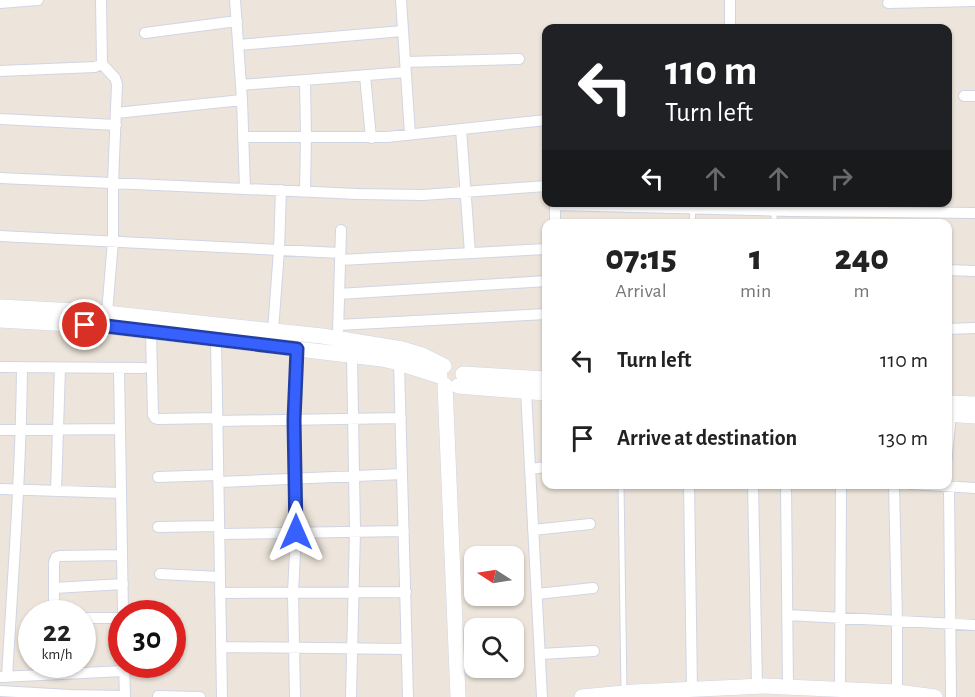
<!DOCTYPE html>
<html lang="en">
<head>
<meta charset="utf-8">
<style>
  body { margin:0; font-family:"Alegreya Sans",sans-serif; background:#f2f2f2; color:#222; height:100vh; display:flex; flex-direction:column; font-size:22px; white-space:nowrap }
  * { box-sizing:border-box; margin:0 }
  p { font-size:20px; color:#767676 }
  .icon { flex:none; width:33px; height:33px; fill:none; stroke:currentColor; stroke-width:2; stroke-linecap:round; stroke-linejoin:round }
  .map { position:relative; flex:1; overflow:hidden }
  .side { position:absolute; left:542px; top:219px; width:410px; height:270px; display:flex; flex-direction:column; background:#fff; border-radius:12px; box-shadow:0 2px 4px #0004 }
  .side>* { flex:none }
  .guide { position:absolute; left:542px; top:24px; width:410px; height:183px; border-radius:12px; box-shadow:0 2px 4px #0004; background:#202124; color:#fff; overflow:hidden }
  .needle { width:39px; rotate:282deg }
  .tools { position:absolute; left:464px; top:546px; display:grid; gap:12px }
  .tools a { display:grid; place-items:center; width:60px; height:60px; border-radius:12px; background:#fff; box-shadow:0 2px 4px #0004; font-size:30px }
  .speed { position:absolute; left:18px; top:600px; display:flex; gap:12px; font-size:30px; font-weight:700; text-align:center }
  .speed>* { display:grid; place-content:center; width:78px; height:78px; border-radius:50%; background:#fff; box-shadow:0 2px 4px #0004; line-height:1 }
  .speed small { font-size:15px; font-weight:400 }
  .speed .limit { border:9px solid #d22; background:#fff; color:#111 }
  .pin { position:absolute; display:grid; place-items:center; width:51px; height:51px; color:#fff; margin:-26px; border:3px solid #fff; border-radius:50%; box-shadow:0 2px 6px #0007 }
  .me { position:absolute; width:66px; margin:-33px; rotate:0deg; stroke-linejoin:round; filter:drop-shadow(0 0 4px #0008) }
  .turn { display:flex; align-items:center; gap:21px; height:126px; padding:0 24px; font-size:27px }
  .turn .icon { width:78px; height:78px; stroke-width:2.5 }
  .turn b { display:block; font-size:42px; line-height:51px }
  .lanes { display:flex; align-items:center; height:57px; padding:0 24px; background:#0003; justify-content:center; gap:30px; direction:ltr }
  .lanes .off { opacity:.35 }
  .eta { display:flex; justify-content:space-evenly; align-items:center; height:102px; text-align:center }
  .eta b { font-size:36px; font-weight:800; line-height:42px }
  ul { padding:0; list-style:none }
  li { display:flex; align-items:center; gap:18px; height:78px; padding:0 24px }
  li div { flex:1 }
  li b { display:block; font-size:22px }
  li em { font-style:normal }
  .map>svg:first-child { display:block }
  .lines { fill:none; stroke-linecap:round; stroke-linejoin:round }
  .lane-casing { stroke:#d0d5e3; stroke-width:7 }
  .street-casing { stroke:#d0d5e3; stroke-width:12 }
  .secondary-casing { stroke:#d0d5e3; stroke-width:16 }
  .lane { stroke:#fff; stroke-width:5 }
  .street { stroke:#fff; stroke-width:10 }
  .secondary { stroke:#fff; stroke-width:15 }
  .route-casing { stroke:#233fa6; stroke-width:15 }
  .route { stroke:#3661ff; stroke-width:10 }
</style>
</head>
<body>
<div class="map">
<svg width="975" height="697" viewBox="0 0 975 697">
  <rect width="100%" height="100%" fill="#ede5db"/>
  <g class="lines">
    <defs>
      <path id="lane" d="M692,224L693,209
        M774,224V211
        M621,484L624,693"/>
      <path id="street" d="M235,0L242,100L245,189
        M401,0L410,134
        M730,0V28
        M0,3L38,0
        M888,3L975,1
        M145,33L237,21
        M238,45L403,31
        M405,62L519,59
        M102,64L115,78L117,84L113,183V241L107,313
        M0,71L95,67L102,64L101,0
        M365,76L371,138
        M241,85L406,72
        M964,96H975
        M116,113L242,100
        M0,119L116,125
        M461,129L470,253
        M243,137H387L546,120
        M0,178L358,194L423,195L546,186
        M305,191L306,137L305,81
        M555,205L791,211L975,213
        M555,224V202
        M0,236L340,253
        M340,260L546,249
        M946,270L975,271
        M339,294L546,281
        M338,325L546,314
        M946,329L975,328
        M273,331L279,250L281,190
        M151,332L153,415L155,418L158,419L218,418
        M338,332L341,230
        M216,340L222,697
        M399,363L408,697
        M0,367L144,368
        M119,368L123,614
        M526,391L542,697
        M217,421L401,418
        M0,430L120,429
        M946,464L951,415
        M530,469L546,467
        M158,477L218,475
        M219,482L402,474
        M689,484L692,689
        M753,484L757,686
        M786,484L788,687
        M894,484L897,621V692
        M911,484L975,488
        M949,486L951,697
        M0,489L121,493
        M56,491L60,368
        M158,527L219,526
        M533,530L590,524
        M219,534L404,531
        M160,574L220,577
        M54,588L123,584
        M220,593L406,592
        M537,594L593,588
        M54,614V563L56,557L60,556L122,555
        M787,615L975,625
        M82,618H122
        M221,647L407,649
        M540,654L594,651
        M124,664L125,697
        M0,677L124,671
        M7,677C13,574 21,471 22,368
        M840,689L841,484
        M0,691L70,695L125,696
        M158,696L200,697
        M295,697L293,593L296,532L294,420L297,349
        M351,697L355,531L352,356"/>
      <path id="secondary" d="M0,307L96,312L322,336L402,349L422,355L444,366
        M0,320L106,326L382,359L399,363L440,376
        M463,374L546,379
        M445,385L458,697
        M458,386L546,393
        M946,403L975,404
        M946,414L975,416
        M582,697L635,692L764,686L897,692L935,697"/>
    </defs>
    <use href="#lane" class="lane-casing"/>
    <use href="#street" class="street-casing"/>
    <use href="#secondary" class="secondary-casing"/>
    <use href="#lane" class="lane"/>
    <use href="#street" class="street"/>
    <use href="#secondary" class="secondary"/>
  </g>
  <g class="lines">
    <defs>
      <path id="route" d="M85,325L106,326L297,349L294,420L296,532"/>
    </defs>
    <use href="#route" class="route-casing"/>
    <use href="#route" class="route"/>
  </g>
</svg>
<div class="tools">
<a><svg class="needle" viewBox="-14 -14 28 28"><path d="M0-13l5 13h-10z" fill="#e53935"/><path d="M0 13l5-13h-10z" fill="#767676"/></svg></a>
<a><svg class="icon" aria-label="search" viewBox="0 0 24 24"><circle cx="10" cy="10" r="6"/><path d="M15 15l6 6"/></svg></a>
</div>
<div class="speed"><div>22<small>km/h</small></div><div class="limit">30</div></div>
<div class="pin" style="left:85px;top:325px;background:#d93025"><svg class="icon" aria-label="arrive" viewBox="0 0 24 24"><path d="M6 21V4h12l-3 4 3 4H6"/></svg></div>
<svg class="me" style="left:296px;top:532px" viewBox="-20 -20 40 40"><path d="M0-17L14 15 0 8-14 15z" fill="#3661ff" stroke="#fff" stroke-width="4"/></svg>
<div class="guide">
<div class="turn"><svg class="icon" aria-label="left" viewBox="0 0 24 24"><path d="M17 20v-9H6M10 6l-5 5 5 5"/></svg><div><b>110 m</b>Turn left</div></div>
<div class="lanes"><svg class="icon" aria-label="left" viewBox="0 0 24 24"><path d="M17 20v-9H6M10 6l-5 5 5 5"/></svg><svg class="icon off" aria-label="ahead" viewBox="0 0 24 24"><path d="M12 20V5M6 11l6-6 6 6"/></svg><svg class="icon off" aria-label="ahead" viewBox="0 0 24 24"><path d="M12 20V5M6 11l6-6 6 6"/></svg><svg class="icon off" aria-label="right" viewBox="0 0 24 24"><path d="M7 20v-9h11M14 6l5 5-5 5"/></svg></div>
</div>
<section class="side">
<div class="eta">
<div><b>07:15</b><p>Arrival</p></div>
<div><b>1</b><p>min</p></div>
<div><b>240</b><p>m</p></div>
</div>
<ul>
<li><svg class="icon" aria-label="left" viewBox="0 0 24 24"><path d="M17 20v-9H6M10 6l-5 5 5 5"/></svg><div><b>Turn left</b></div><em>110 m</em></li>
<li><svg class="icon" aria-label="arrive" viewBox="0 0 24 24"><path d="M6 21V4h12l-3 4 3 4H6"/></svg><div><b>Arrive at destination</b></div><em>130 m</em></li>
</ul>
</section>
</div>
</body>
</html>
